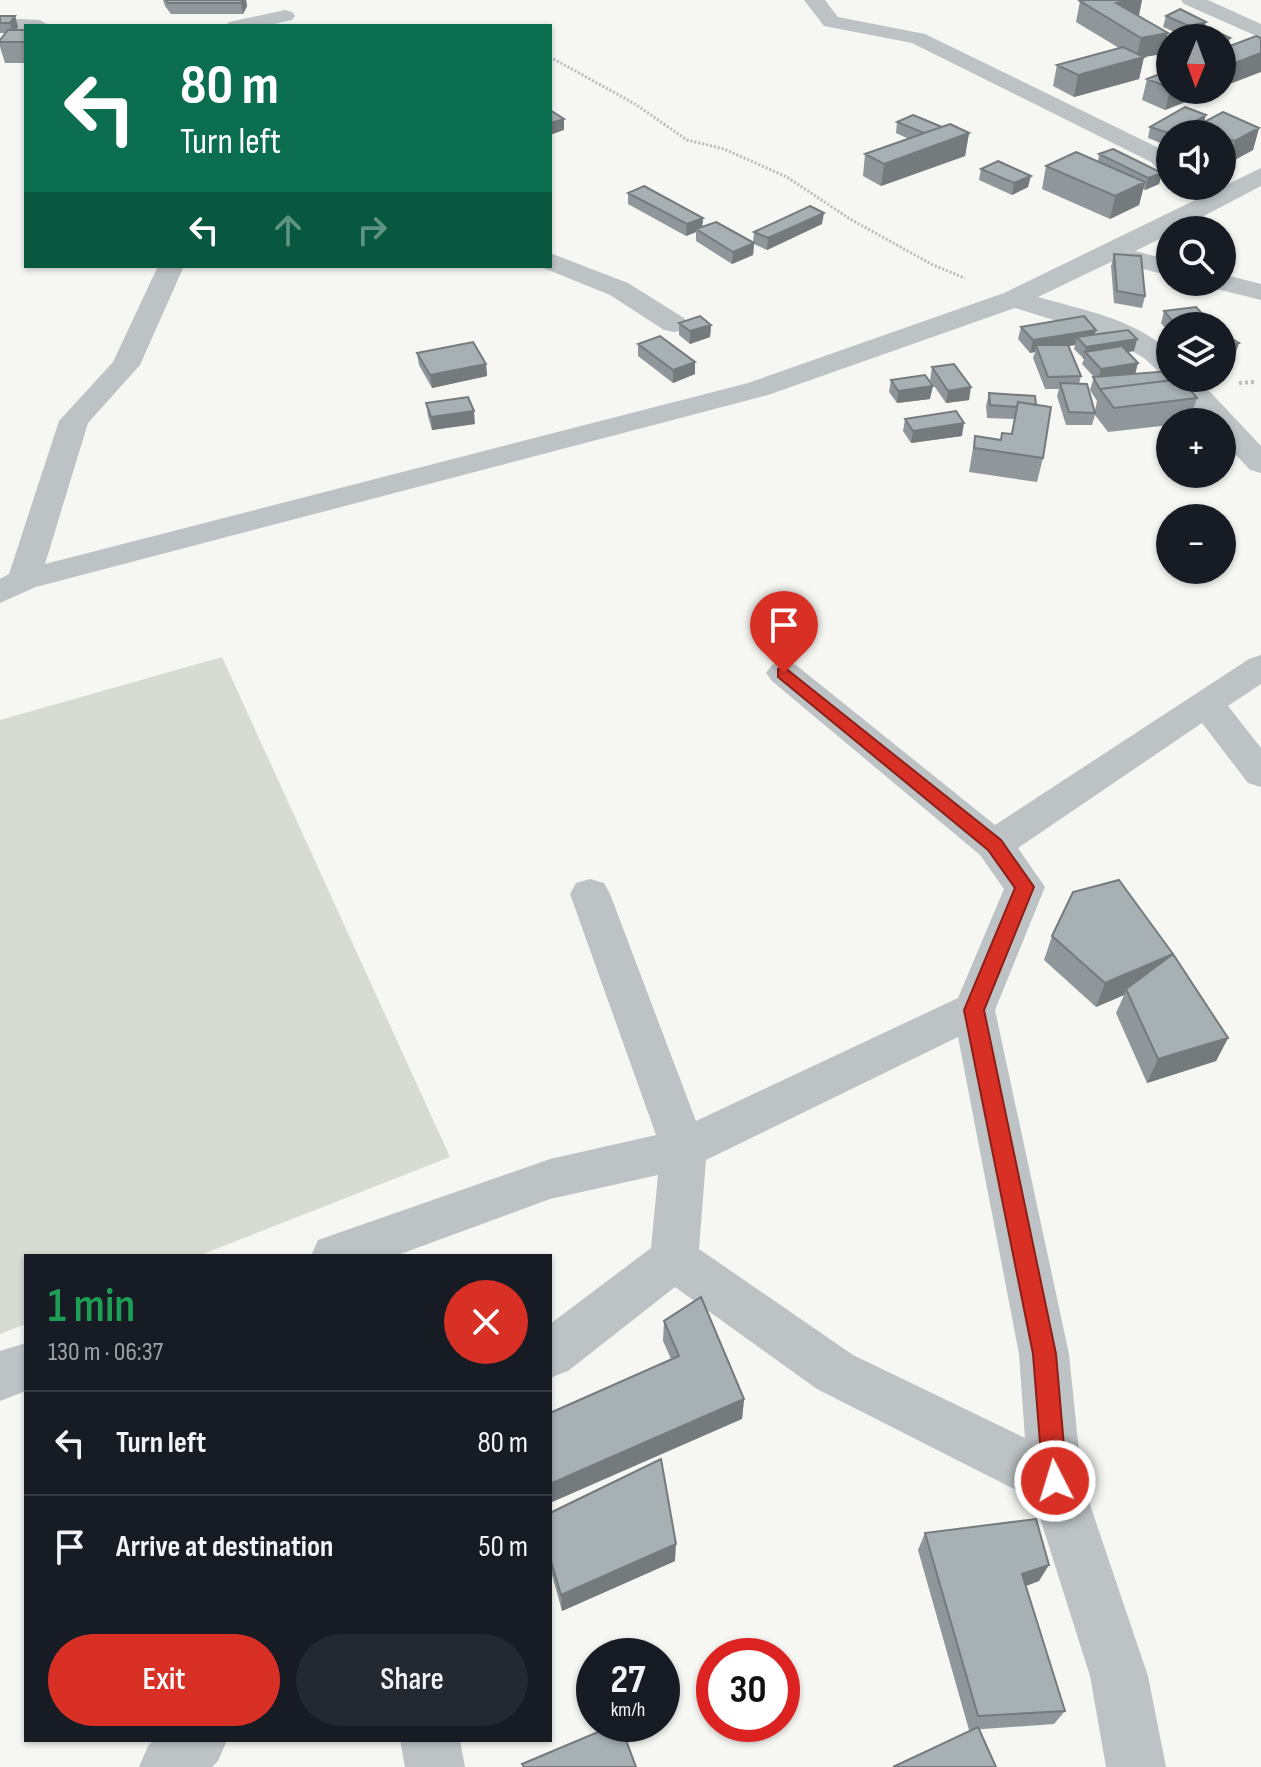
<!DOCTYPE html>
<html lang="en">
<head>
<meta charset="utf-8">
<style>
  body { margin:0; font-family:"Sofia Sans Condensed",sans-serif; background:#242831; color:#f1f3f6; height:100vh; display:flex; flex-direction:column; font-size:30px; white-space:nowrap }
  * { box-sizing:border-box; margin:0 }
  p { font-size:26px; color:#9ea1a6 }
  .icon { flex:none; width:44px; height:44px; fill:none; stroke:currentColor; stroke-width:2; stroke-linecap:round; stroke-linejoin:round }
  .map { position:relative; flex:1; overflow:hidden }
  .sheet { position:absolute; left:24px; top:1254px; width:528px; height:488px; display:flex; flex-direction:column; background:#171b24; border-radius:0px; box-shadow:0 2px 6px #0004 }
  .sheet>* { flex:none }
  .guide { position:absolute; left:24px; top:24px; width:528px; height:244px; border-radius:0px; box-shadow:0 2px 6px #0004; background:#0b6e4f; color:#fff; overflow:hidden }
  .needle { width:52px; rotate:181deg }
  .fabs { position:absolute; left:1156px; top:24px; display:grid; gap:16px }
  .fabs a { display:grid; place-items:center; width:80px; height:80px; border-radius:50%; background:#171b24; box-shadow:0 2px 6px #0004; font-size:40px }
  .speed { position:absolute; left:576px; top:1638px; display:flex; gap:16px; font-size:40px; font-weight:700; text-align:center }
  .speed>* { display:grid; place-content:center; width:104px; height:104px; border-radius:50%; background:#171b24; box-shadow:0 2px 6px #0004; line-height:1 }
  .speed small { font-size:20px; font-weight:400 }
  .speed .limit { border:12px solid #d22; background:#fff; color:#111 }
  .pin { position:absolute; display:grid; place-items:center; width:68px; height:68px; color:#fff; margin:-82px -34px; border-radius:50% 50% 50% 0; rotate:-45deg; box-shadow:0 0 8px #0007 }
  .pin .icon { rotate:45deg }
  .me { position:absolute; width:88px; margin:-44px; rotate:355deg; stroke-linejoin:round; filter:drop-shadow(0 0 6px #0008) }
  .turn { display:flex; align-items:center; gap:28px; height:168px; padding:0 24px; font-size:36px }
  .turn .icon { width:104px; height:104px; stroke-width:2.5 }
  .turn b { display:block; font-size:56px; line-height:68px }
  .lanes { display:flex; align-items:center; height:76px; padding:0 24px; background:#0003; justify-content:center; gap:40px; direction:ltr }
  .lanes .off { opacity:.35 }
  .round { display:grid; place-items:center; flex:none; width:84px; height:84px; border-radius:42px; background:#242831 }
  .headline { display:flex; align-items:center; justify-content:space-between; height:136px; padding:0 24px }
  h1 { font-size:48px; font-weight:600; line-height:60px; color:#1e9e55 }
  .cta { display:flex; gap:16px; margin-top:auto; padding:16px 24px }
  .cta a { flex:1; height:92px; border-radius:48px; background:#d93025; color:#fff; font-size:32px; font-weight:600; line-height:92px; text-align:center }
  .cta a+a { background:#242831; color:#f1f3f6 }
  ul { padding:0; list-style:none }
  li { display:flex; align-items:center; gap:24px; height:104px; padding:0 24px; border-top:2px solid #363941 }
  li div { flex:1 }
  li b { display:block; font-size:30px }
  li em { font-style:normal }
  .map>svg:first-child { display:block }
  .green { fill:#d7dbd2 }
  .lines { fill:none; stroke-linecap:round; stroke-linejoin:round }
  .path-far1 { stroke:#b8bcbd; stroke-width:3; stroke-dasharray:2 2; stroke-linecap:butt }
  .path { stroke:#b8bcbd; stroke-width:4; stroke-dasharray:3 3; stroke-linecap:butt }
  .street { fill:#bdc3c5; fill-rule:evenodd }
  .wall { fill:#90979a; fill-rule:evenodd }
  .shaded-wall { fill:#757b7d }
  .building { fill:#a7b0b3; stroke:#757b7d; stroke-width:2 }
  .route { fill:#d93025; stroke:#8d1f18; stroke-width:2 }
</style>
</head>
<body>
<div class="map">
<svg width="1261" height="1767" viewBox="0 0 1261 1767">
  <rect width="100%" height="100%" fill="#f6f6f3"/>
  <path class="green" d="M222,657L450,1157L198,1256H26V1324L0,1334V720Z"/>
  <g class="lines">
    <path class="path-far1" d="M550,57L635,104L687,140L724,149L787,177L850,219L933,265L965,278"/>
    <path class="path" d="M1239,383L1254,382"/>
    <path class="street" d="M804,0H825L838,17L925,34L1167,152L1170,176L1162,174L1151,162L912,43L824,26Z
      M1181,0H1208L1261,24V38L1184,4Z
      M285,10L292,12L295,16L292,20L266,26H226L229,22Z
      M0,18L40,20L50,26H26V32L0,30Z
      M1261,168V186L1177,230H1170V234L1135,251L1170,260V276L1113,261L1038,297C1083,310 1135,319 1170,352V378H1197L1261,446V473L1250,470L1222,440V422H1206L1171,384L1167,378L1169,375L1160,373L1144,358L1108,337L1015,308L768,395L36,587L0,603V579L9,574L59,421L113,362L158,266H184L140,365L88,423L45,564L748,383L1004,293Z
      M550,253L628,283L684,318L688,324L684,330L674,332L664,330L610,295L541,267L550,266Z
      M1222,274L1261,284V300L1213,288L1209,282H1222Z
      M1261,655V684L1228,706L1261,748V787L1248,783L1202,723L1018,848L1045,887L995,1010L1069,1354L1082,1481L1148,1676L1166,1767H1106L1090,1676L1034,1499L817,1389L675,1287L568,1371L550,1378V1324L651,1248L658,1175L550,1199L395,1256H311L318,1240L550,1159L656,1135L570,894L576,883L590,879L604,883L610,894L696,1121L958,998L1004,889L980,855L772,681L766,673L772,665L784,661L796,665L995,825L1249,659ZM958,1037L1019,1354L1025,1438L853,1355L699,1249L706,1160Z
      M26,1343V1391L0,1401V1351Z
      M154,1740H227L218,1761L212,1767H139L148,1746Z
      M400,1740H460L465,1767H405Z"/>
  </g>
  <path class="wall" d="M163,0H246L247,6L243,14H171L165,6Z
    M1087,0H1142L1139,16L1162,54L1144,57L1139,79L1074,97L1053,86L1057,65L1119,48L1076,22L1080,1Z
    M0,16H15L18,27L16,30H26V63H5L0,47V40L5,33H0Z
    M1166,16L1203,33L1186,37L1163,27Z
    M1170,70V90H1216L1165,110L1142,100L1147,79Z
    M897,122L942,127L969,133L965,156L881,186L863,176L865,154L909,139L896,133Z
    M1150,127L1259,128L1253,150L1229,163L1222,162V134H1170V145L1168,146L1148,138Z
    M1099,154L1162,173L1159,184L1145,190L1143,189L1139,205L1110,219L1042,189L1046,166L1098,162Z
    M981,169L1028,187L1012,195L979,180Z
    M628,193L703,218L702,227L753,243L754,232L822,224L767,250L754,244L753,255L732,264L696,241V232L686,236L628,204Z
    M1114,254L1145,296L1142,308L1114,303L1111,266Z
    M1164,311L1207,319L1205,326H1170V334L1161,323Z
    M679,323L711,325L710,337L690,344L679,335Z
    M1021,327L1137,339L1134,351L1128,352L1135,374L1197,398L1189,422H1170V425L1108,432L1095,415L1092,425H1066L1057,396L1059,389H1045L1033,358L1035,352L1030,353L1018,339ZM1075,345L1074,349L1084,359L1082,364L1094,377L1090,390L1097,401L1095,410L1079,384L1081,376L1068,346Z
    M638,344L695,362V374L673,383L638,356Z
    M417,353L486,364L487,376L432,388L419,365Z
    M932,367L969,400L946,403L930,380Z
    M891,380L930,399L897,403L889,392Z
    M989,393L1035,396L1043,458L1037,482L969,472L975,436L1001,440L1011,434L1014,419L987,418L986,406Z
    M426,403L475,424L432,430L428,416Z
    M905,419L962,436L911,443L903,431Z
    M1052,936L1228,1038L1216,1061L1147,1083L1116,1013L1124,995L1096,1007L1044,960Z
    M664,1321L744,1399L742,1419L671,1359L663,1341Z
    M550,1513L675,1561L562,1611L550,1568Z
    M925,1533L1039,1581L1026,1586L1065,1711L1054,1724L969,1730L918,1550Z"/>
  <path class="shaded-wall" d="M243,0H246L247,6L243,14L241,3Z
    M1131,0H1142L1138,18L1116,3Z
    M15,16L18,27L13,34L10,23Z
    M1206,22L1203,33L1186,37L1189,26Z
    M1168,33L1162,54L1144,57L1139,79L1074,97L1078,75L1136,59L1141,38Z
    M1230,38L1227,49L1222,51V41Z
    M1261,53V72L1222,87V68Z
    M1170,90H1216L1165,110Z
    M1206,115L1203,127L1187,131L1186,134H1172Z
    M564,119V130L550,135V123Z
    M1259,128L1253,150L1229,163L1235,141Z
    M969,133L965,156L881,186L884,164Z
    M1162,173L1159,184L1145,190L1148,178Z
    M1031,176L1028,187L1012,195L1014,183Z
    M1145,182L1139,205L1110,219L1115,196Z
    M824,213L822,224L767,250L768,238Z
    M703,218L702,230L696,229V232L686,236L687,224Z
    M754,243L753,255L732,264L733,252Z
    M711,325L710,337L690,344V331Z
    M1096,330L1093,342L1077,337L1075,345L1038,351L1036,345L1035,352L1030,353L1033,340Z
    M1137,339L1134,351L1091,358L1085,352L1084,359H1083L1086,347Z
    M1239,343L1235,355L1222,360V349Z
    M695,362V374L673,383V370Z
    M1138,363L1135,375L1098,381L1101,369Z
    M486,364L487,376L432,388L430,375Z
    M933,386L930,399L897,403L898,391Z
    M971,387L969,400L946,403L948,391Z
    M474,411L475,424L432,430L431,417Z
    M964,423L962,436L911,443L913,431Z
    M1173,954L1126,989L1124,995L1096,1007L1105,983Z
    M1228,1038L1216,1061L1147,1083L1158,1059Z
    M744,1399L742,1419L550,1503V1484Z
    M676,1544L675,1561L562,1611L561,1595Z
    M1049,1565L1039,1581L1012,1591L1022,1574Z"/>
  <path class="building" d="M166,0H243L241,3H168Z
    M1087,0H1131L1116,3L1168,33L1141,38L1080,1Z
    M1180,9L1206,22L1189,26L1166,16Z
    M0,16H15L10,23H0Z
    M8,30H26V42H0V40Z
    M1213,30L1230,38L1222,41V38H1188Z
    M1256,36L1261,38V53L1222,68V49Z
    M1123,47L1144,57L1078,75L1057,65Z
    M1170,70V88L1147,79Z
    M1185,107L1206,115L1172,134L1150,127Z
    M550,110L564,119L550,123Z
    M1223,112L1259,128L1235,141L1222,138V134H1203L1187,131Z
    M913,115L942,127L924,133L897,122Z
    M950,124L969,133L884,164L865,154Z
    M1113,149L1162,173L1148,178L1099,154Z
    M1076,152L1145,182L1115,196L1046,166Z
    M998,161L1031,176L1014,183L981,169Z
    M644,186L703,218L687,224L628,193Z
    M810,206L824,213L768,238L754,232Z
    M716,222L754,243L733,252L696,229Z
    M1114,254L1141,256L1145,296L1117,291Z
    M1196,307L1207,319L1174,323L1164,311Z
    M700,316L711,325L690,331L679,323Z
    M1084,316L1096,330L1033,340L1021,327Z
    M1128,330L1137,339L1086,347L1077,337Z
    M1222,333L1239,343L1222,349Z
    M660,336L695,362L673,370L638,344Z
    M473,342L486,364L430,375L417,353Z
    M1036,345H1068L1081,376L1048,377Z
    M1122,346L1138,363L1101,369L1085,352Z
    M954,364L971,387L948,391L932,367Z
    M1170,371V378H1180L1182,381L1181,379L1100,389L1101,391L1093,377Z
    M925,375L933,386L898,391L891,380Z
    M1181,379L1197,398L1114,408L1100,389Z
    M1060,383L1087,384L1095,413L1069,412Z
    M989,393L1035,396L1036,405L1018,402L1017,407L990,405Z
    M468,397L474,411L431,417L426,403Z
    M1018,402L1051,407L1043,458L974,448L975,436L1001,440L1002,433L1012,434Z
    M956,411L964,423L913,431L905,419Z
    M1119,880L1173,954L1105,983L1052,936L1073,892Z
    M1173,954L1228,1038L1158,1059L1126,989Z
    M701,1297L744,1399L550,1484V1413L679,1356L664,1321Z
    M661,1459L676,1544L561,1595L550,1558V1513Z
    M1036,1519L1049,1565L1022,1574L1065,1711L978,1716L925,1533Z
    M617,1724H620L636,1767H524L522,1764Z
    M978,1727L996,1767H893Z"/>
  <path class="route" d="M784,667L1001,840L1034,887L984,1010L1056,1354L1067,1481L1064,1490L1055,1493L1046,1490L1043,1481L1033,1354L964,1010L1015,888L988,850L778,677V669Z"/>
</svg>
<div class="fabs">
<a><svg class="needle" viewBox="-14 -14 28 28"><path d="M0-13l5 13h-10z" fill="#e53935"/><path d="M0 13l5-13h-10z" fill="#9ea1a6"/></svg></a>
<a><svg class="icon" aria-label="sound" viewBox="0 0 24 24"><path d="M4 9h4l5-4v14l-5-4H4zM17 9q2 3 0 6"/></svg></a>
<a><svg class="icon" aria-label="search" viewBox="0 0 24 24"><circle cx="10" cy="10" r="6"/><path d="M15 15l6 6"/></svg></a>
<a><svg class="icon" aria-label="layers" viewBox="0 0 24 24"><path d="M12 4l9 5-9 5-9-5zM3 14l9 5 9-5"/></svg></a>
<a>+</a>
<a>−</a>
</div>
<div class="speed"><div>27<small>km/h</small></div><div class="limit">30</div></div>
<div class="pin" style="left:784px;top:673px;background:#d93025"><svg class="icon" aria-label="arrive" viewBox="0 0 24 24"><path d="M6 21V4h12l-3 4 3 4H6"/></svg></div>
<svg class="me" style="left:1055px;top:1481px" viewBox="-20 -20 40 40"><circle r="17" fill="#d93025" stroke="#fff" stroke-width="3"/><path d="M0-11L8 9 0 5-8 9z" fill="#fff"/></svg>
<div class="guide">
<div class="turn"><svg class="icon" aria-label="left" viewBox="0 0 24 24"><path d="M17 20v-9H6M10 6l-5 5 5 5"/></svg><div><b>80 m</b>Turn left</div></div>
<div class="lanes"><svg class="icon" aria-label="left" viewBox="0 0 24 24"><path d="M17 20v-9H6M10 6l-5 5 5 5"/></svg><svg class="icon off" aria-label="ahead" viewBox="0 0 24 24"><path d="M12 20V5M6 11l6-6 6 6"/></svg><svg class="icon off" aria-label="right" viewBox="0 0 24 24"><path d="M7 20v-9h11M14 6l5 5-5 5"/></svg></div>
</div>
<section class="sheet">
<div class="headline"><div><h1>1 min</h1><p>130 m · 06:37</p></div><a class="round" style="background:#d93025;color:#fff"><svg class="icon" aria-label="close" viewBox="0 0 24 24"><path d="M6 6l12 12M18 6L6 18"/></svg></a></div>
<ul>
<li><svg class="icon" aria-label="left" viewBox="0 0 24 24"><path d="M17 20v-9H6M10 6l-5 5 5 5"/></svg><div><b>Turn left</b></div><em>80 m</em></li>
<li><svg class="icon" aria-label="arrive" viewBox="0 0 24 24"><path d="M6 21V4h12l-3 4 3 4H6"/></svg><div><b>Arrive at destination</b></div><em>50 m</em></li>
</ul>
<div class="cta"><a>Exit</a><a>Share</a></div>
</section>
</div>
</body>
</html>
